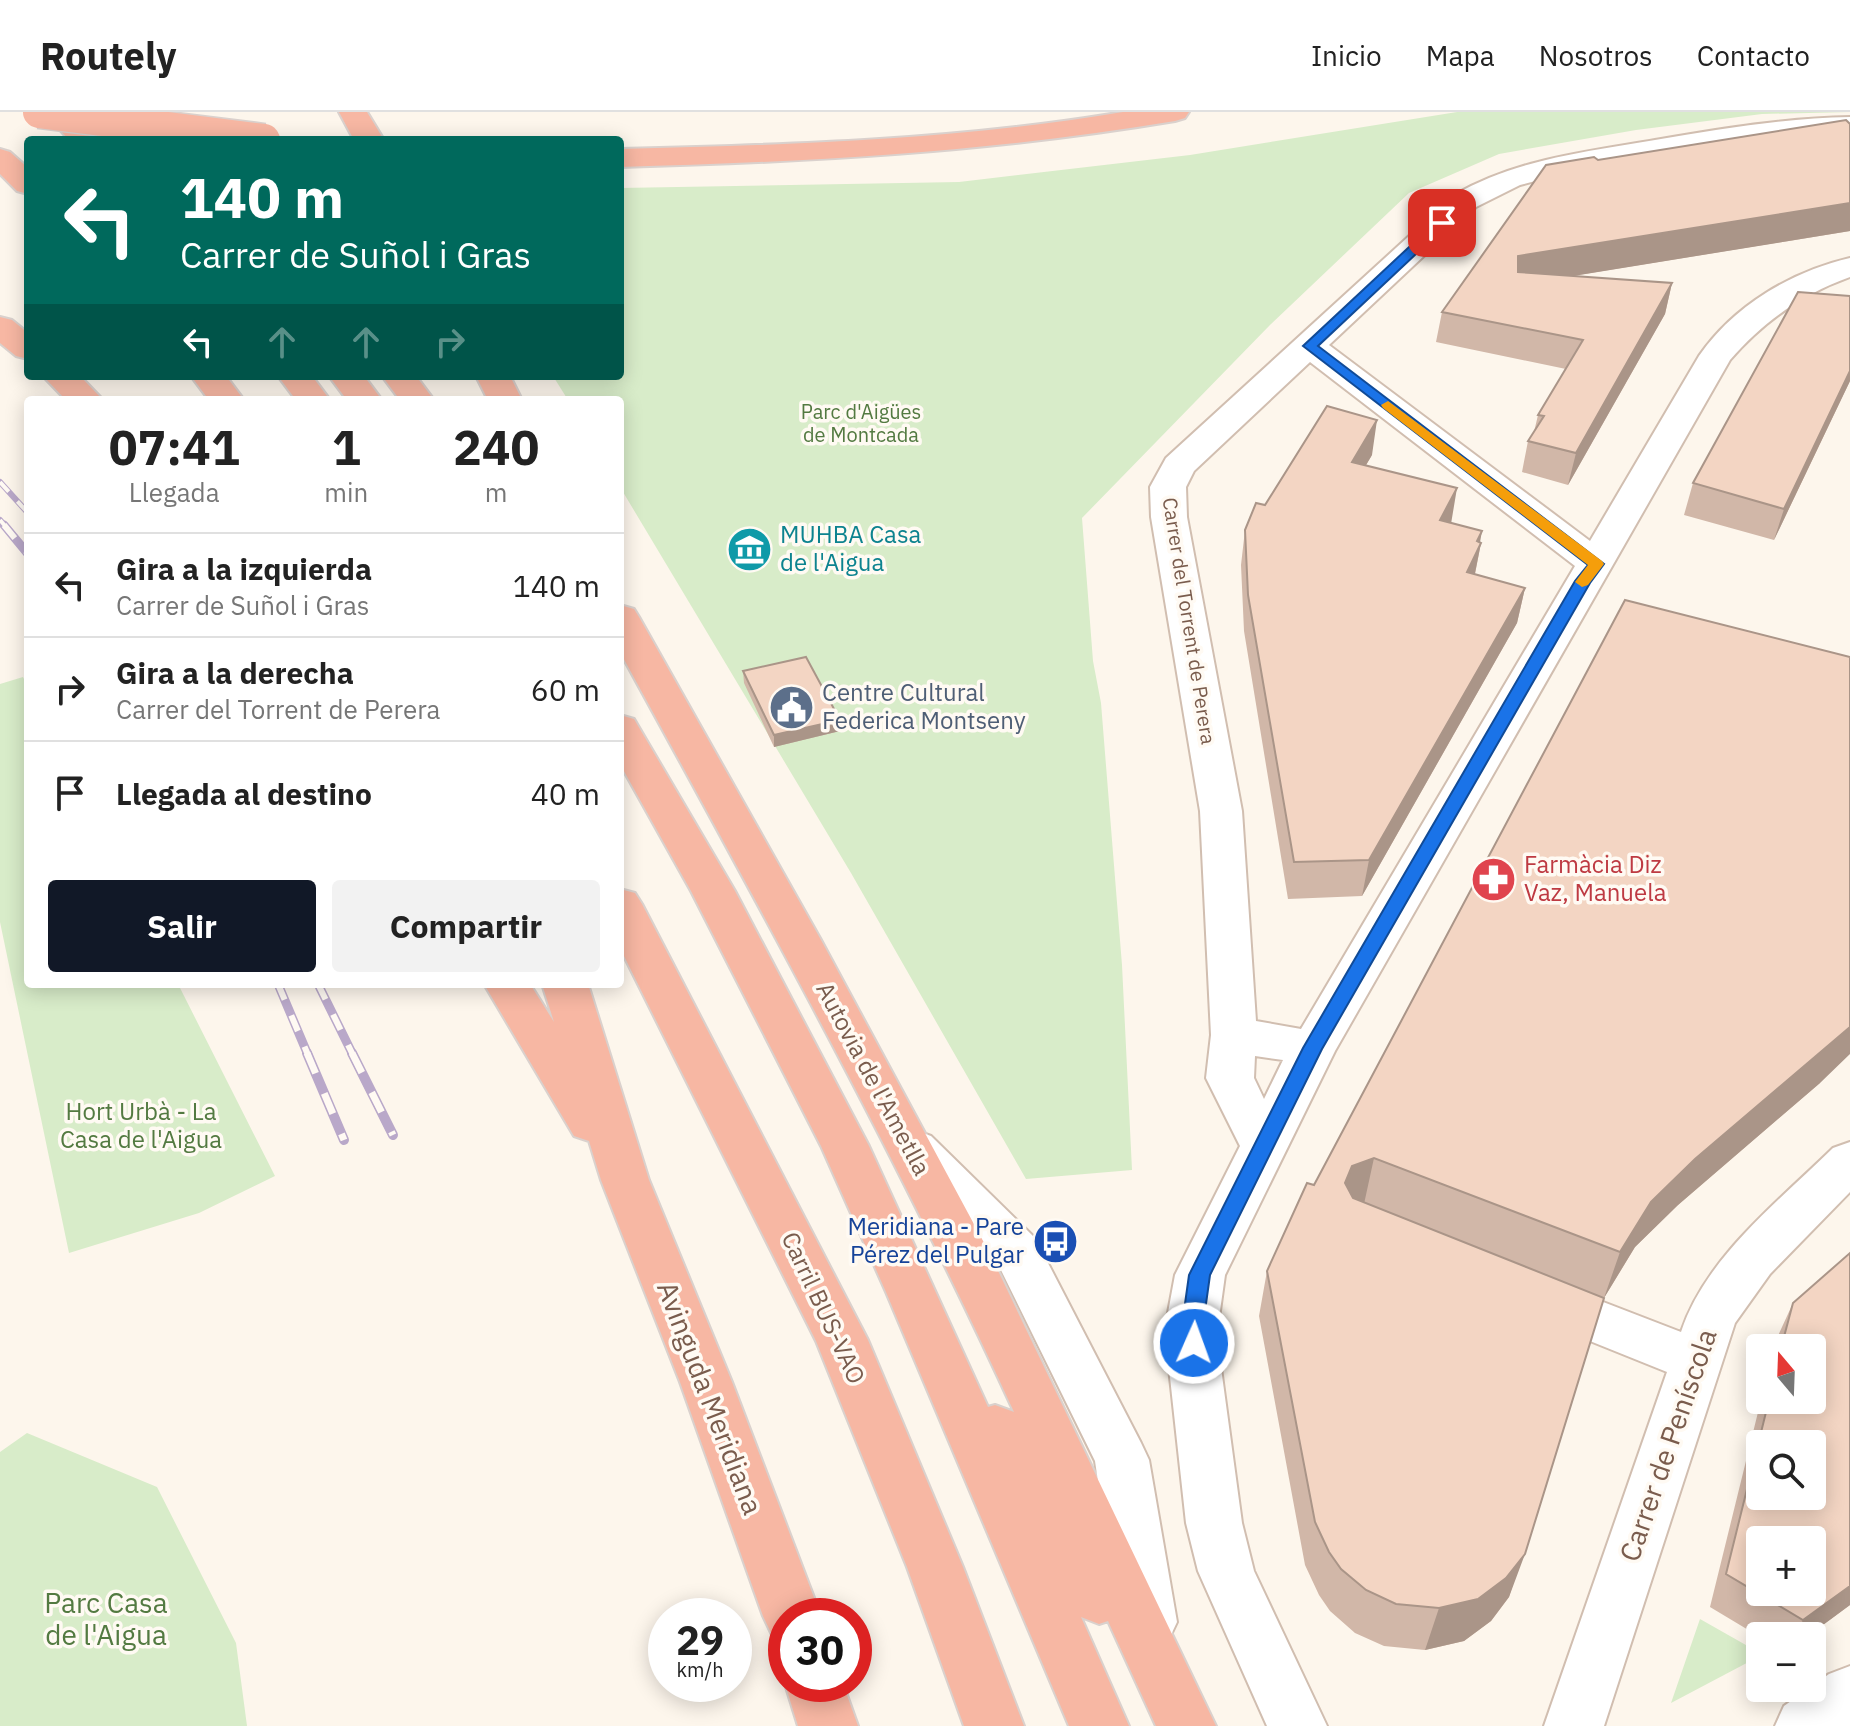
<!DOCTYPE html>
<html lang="es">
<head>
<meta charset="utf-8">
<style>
  body { margin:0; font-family:"IBM Plex Sans",sans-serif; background:#f2f2f2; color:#222; height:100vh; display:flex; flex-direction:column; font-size:30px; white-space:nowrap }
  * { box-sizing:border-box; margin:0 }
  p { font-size:26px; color:#767676 }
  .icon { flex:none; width:44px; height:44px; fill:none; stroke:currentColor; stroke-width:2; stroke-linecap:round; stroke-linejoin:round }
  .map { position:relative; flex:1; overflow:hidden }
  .sheet { position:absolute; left:24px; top:284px; width:600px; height:592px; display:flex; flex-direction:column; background:#fff; border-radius:8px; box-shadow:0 4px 20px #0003 }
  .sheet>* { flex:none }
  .banner { position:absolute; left:24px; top:24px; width:600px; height:244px; border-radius:8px; box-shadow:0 4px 20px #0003; background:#00695c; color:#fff; overflow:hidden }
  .needle { width:52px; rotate:341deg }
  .fabs { position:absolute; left:1746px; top:1222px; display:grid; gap:16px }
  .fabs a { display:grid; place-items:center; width:80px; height:80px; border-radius:8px; background:#fff; box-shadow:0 4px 20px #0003; font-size:40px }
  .speed { position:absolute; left:648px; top:1486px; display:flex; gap:16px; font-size:40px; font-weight:700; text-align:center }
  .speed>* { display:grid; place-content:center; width:104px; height:104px; border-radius:50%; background:#fff; box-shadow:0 4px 20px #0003; line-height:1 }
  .speed small { font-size:20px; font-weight:400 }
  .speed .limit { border:12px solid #d22; background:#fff; color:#111 }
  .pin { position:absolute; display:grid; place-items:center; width:68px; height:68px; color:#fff; margin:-34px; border-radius:16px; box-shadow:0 4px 12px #0006 }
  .me { position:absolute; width:88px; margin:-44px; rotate:2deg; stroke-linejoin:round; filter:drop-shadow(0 0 6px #0008) }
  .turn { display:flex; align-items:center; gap:28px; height:168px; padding:0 24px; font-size:36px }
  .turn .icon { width:104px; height:104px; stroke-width:2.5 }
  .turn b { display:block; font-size:56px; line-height:68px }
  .lanes { display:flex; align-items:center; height:76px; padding:0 24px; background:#0003; justify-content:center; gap:40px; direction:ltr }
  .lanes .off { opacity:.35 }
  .eta { display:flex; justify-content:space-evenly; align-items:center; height:136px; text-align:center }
  .eta b { font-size:48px; font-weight:800; line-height:56px }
  .cta { display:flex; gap:16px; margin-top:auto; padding:16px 24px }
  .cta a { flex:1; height:92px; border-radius:8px; background:#111827; color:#fff; font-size:32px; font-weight:800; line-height:92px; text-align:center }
  .cta a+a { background:#f2f2f2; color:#222 }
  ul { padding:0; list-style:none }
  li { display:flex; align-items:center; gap:24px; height:104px; padding:0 24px; border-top:2px solid #e0e0e0 }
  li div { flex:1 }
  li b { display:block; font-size:30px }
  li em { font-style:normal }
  header { display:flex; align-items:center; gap:48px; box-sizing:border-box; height:112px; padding:0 40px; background:#fff; border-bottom:2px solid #e0e0e0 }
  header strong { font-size:38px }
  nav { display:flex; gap:44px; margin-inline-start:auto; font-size:28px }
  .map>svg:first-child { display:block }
  .green { fill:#d8ecc9 }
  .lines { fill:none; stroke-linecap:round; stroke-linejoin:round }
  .minor-casing { stroke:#d1beb0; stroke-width:4 }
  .highway-casing { stroke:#dad1cd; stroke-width:4 }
  .minor { fill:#fff; fill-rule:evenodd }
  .highway { fill:#f7b7a3; fill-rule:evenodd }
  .rail-far2-casing { stroke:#b9a8c9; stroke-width:6 }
  .rail-far1-casing { stroke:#b9a8c9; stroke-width:9 }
  .rail-casing { stroke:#b9a8c9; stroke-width:10 }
  .rail-far2 { stroke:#fffaf3; stroke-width:4; stroke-dasharray:13; stroke-linecap:butt }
  .rail-far1 { stroke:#fffaf3; stroke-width:6; stroke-dasharray:17; stroke-linecap:butt }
  .rail { stroke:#fffaf3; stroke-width:7; stroke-dasharray:22; stroke-linecap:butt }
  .highway-bridge-casing { stroke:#dad1cd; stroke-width:35; stroke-linecap:butt }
  .highway-bridge { stroke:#f7b7a3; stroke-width:32 }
  .wall { fill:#d1b7a8; fill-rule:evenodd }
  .shaded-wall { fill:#aa9588 }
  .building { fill:#f3d5c3; stroke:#aa9588; stroke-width:2; fill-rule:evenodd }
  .route { fill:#1a73e8; stroke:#114b97; stroke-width:2 }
  .slow { fill:#f59e0b }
  .labels { text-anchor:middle; stroke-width:7; stroke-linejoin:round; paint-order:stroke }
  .far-park-label { font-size:20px; fill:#537a41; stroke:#fffaf3 }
  .far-street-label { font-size:20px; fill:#7a5c4d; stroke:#fffaf3 }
  .culture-label { font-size:24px; fill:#0d838f; stroke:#fffaf3; text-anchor:start }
  .service-label { font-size:24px; fill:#4e5e75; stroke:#fffaf3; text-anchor:start }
  .health-label { font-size:24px; fill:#be3a42; stroke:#fffaf3; text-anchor:start }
  .street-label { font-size:24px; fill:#7a5c4d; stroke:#fffaf3 }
  .park-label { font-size:24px; fill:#537a41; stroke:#fffaf3 }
  .transit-label { font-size:24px; fill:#164399; stroke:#fffaf3; text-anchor:end }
  .near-street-label { font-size:28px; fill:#7a5c4d; stroke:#fffaf3 }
  .near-park-label { font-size:28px; fill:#537a41; stroke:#fffaf3 }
</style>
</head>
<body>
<header>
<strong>Routely</strong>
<nav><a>Inicio</a><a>Mapa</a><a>Nosotros</a><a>Contacto</a></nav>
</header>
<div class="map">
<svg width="1850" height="1614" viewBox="0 0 1850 1614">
  <rect width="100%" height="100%" fill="#fdf6ec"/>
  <path class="green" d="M1457,0H1850L1762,2L1636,18L1499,42L1409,81L1270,213L1082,406L1093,549L1101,591L1122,853L1132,1058L1026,1067L851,761L620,375V288H568L553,264H620V76L959,70L1190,43Z
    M23,565L28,575V872H178L275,1064L199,1101L69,1141L0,810V572Z
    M27,1321L157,1375L236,1531L247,1614H0V1340Z
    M1700,1507L1760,1541V1544L1671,1591Z"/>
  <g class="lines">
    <defs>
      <path id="minor" d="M1850,5V23L1801,24L1727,33L1580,57L1520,73L1476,95L1329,233L1590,429L1699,244C1734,193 1791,160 1850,146V165C1802,182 1763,210 1730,248L1335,939L1225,1163L1219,1206L1221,1256L1242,1411L1254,1459L1327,1614H1267L1198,1459L1186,1411L1169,1256L1167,1206L1175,1163L1240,1034L1206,966L1211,923L1200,699L1151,405L1150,375L1166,346L1454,83C1517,47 1585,40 1655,28C1720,17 1784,6 1850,5ZM1310,250L1575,454L1301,917L1256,909L1242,699L1187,405L1186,375L1194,359ZM1255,944L1283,948L1264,987L1254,966Z
        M914,1018L931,1024L1035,1126L1141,1331L1149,1348L1177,1510L1168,1529L1148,1536L1128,1529L1119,1510L1095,1349L999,1154L897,1050L890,1037L897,1024Z
        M1850,1030V1080L1770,1162L1735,1211L1604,1614H1544L1667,1260L1523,1202L1515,1187L1523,1172L1541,1166L1681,1220C1706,1145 1778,1090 1833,1036Z
        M1850,1554V1614H1775L1784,1594L1829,1562Z"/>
      <path id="highway" d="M44,0H74L100,28H69Z
        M339,0H367L384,28H354Z
        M1123,0H1189L1185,6L1175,9C991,40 806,50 620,55V37C788,33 957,28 1123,0Z
        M0,37L10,40L28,56V82L17,79L0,62Z
        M0,205L12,208L28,221V247L16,244L0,231Z
        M43,264H80L103,288H66Z
        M191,264H226L244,288H209Z
        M278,264H312L330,288H296Z
        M329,264H364L382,288H347Z
        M382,264H416L434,288H400Z
        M476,264H510L522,288H488Z
        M620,493L634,497L639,505L821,828L989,1140L1216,1614H1156L1108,1509L1099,1512L1081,1505L1129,1614H1069L886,1180L821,1034L691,779L620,652V603L634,607L735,779L869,1034L988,1295L995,1293L1014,1300C895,1040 757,790 620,540Z
        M620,777L635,781L642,792L868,1228L963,1455L1024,1614H964L907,1455L816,1229L620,836Z
        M484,872H530L554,910L542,872H588L649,1068L732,1270L821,1504H786V1528L772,1523L763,1504L680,1270L601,1068L589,1029L574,1024Z
        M786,1569V1572H843L858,1614H798L785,1572Z"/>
    </defs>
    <use href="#minor" class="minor-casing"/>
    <use href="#highway" class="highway-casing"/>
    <use href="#minor" class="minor"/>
    <use href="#highway" class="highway"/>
    <defs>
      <path id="rail-far2" d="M0,370L28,401
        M0,408L6,415"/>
      <path id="rail-far1" d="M4,413L28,442
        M278,872L308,943
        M318,872L353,943"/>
      <path id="rail" d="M307,941L344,1028
        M352,941L393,1023"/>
    </defs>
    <use href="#rail-far2" class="rail-far2-casing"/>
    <use href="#rail-far1" class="rail-far1-casing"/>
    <use href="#rail" class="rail-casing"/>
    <use href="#rail-far2" class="rail-far2"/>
    <use href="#rail-far1" class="rail-far1"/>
    <use href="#rail" class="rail"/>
    <defs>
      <path id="highway-bridge" d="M39,0L264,28"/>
    </defs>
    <use href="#highway-bridge" class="highway-bridge-casing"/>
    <use href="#highway-bridge" class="highway-bridge"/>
  </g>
  <path class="wall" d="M1598,48L1850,119L1572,164L1672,171L1665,202L1568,373L1522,360L1528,329L1534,320L1538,303L1566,257L1436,230L1442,200Z
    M1850,184V269L1774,428L1684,403L1693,371Z
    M1372,343L1366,353L1481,431L1475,462L1525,476L1517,511L1362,784L1288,787L1244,519L1241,453L1245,418Z
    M1625,488L1820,971L1678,1093L1635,1135L1604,1186L1509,1485L1491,1509L1464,1529L1425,1538L1384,1534L1355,1521L1330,1499L1319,1483L1305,1453L1259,1204L1267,1159L1314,1073Z
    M743,559L840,608V619L774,635L744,571Z
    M1850,1141V1493L1808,1524H1760V1525L1710,1495L1761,1288H1812V1236H1774L1777,1226L1793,1191ZM1760,1332H1812V1384H1760ZM1760,1428H1812V1480H1760Z"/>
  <path class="shaded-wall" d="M1850,91V119L1512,174L1518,144Z
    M1672,171L1665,202L1568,373L1576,341Z
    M1850,259V269L1774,428L1784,397Z
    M1377,308L1372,343L1347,385L1352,350Z
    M1457,376L1451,412L1440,408Z
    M1482,419L1479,436L1481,431L1474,466L1467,460L1477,429Z
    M1525,476L1517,511L1362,784L1369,748Z
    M840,608V619L774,635V623Z
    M1850,915V942L1820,971L1678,1093L1635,1135L1604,1186L1620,1140L1651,1090L1695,1047Z
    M1374,1046L1364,1092L1342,1100L1345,1071L1352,1054Z
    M1525,1442L1509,1485L1491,1509L1464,1529L1425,1538L1439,1496Z
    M1850,1474V1493L1808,1524H1795L1803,1508Z"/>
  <path class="building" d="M1846,8L1850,12V91L1518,144V160L1672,171L1576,341L1528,329L1544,304L1538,303L1583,228L1442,200L1546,53L1594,45L1598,48Z
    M1798,180L1850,184V259L1784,397L1693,371Z
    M1327,294L1377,308L1352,350L1457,376L1440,408L1482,419L1477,429L1481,431L1467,460L1525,476L1369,748L1294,750L1248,483L1245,418L1256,391L1265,393Z
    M1625,488L1850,545V915L1695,1047L1651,1090L1620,1140L1374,1046L1352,1054L1345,1071L1353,1086L1604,1186L1525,1442L1506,1466L1478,1487L1439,1496L1396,1492L1366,1478L1341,1457L1329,1440L1315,1410L1267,1159L1307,1071L1314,1073Z
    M806,545L840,608L774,623L743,559Z
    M1850,1141V1474L1803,1508L1726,1462L1769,1288H1812V1236H1781L1793,1191ZM1760,1332H1812V1384H1760ZM1760,1428H1812V1480H1760Z"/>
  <path class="route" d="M1438,108L1449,111L1318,234L1604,452L1590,471L1322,937L1210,1163L1204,1206L1205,1231L1202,1237L1194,1240L1187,1237L1183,1206L1189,1163L1303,936L1575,469L1588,453L1303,234Z"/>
  <path class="slow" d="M1388,289L1602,449L1604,452L1588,473L1582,475L1575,470L1588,453L1383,296L1381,293Z"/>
  <defs>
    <symbol id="museum-disc" viewBox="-11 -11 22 22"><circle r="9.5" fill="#0f9aa8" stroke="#fffaf3"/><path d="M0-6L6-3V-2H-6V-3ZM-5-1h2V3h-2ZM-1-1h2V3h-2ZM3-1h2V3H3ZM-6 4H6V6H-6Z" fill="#fff"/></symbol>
    <symbol id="civic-disc" viewBox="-11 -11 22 22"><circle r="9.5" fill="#5c6f8a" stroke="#fffaf3"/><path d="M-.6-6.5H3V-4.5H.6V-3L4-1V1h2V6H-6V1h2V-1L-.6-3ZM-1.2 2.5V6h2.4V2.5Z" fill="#fff"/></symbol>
    <symbol id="pharmacy-disc" viewBox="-11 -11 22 22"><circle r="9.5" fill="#e0444e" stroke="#fffaf3"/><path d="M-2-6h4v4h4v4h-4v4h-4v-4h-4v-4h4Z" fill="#fff"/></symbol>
    <symbol id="bus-disc" viewBox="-11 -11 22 22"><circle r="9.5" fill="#1a4fb4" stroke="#fffaf3"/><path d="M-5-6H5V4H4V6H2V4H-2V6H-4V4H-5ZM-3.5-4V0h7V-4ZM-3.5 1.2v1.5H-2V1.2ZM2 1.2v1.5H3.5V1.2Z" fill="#fff"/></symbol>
  </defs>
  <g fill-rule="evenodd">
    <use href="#museum-disc" x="724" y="412" width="51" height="51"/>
    <use href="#civic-disc" x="766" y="570" width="51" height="51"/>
    <use href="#pharmacy-disc" x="1468" y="742" width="51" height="51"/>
    <use href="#bus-disc" x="1030" y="1104" width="51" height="51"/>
  </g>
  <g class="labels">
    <g class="far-park-label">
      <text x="861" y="307">Parc d'Aigües<tspan x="861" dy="23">de Montcada</tspan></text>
    </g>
    <g class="far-street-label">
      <text transform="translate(1189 509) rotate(81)" y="7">Carrer del Torrent de Perera</text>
    </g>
    <g class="culture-label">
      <text x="780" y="431">MUHBA Casa<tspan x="780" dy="28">de l'Aigua</tspan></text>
    </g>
    <g class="service-label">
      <text x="822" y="589">Centre Cultural<tspan x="822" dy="28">Federica Montseny</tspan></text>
    </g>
    <g class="health-label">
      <text x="1524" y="761">Farmàcia Diz<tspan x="1524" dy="28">Vaz, Manuela</tspan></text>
    </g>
    <g class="street-label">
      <text transform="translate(873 967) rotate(62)" y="8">Autovia de l'Ametlla</text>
      <text transform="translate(823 1196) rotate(65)" y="8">Carril BUS-VAO</text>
    </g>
    <g class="park-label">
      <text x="141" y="1008">Hort Urbà - La<tspan x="141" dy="28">Casa de l'Aigua</tspan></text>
    </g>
    <g class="transit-label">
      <text x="1024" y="1123">Meridiana - Pare<tspan x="1024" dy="28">Pérez del Pulgar</tspan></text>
    </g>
    <g class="near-street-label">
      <text transform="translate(710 1286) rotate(69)" y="10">Avinguda Meridiana</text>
      <text transform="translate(1668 1333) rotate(-71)" y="10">Carrer de Peníscola</text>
    </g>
    <g class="near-park-label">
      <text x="106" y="1501">Parc Casa<tspan x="106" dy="32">de l'Aigua</tspan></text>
    </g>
  </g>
</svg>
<div class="fabs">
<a><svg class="needle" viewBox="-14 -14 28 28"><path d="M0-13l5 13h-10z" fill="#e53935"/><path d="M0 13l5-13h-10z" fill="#767676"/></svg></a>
<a><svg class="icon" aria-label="search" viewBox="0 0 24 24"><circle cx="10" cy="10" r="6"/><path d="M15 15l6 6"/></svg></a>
<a>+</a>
<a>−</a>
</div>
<div class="speed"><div>29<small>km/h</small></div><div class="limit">30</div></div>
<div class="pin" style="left:1442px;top:111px;background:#d93025"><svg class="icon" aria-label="arrive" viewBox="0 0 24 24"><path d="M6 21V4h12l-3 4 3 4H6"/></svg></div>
<svg class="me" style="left:1194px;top:1231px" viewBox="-20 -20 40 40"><circle r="17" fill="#1a73e8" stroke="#fff" stroke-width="3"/><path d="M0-11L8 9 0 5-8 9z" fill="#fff"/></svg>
<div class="banner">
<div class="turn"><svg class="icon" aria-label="left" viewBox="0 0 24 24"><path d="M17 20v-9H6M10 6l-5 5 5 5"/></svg><div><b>140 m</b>Carrer de Suñol i Gras</div></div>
<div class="lanes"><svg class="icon" aria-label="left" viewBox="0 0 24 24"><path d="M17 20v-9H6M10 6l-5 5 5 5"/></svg><svg class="icon off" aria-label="ahead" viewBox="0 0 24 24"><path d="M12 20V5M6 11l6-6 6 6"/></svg><svg class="icon off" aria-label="ahead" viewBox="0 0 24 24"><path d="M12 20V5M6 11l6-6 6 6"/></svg><svg class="icon off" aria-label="right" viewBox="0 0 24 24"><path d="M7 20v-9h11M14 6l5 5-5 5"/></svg></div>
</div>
<section class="sheet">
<div class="eta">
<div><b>07:41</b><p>Llegada</p></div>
<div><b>1</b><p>min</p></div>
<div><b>240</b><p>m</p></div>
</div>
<ul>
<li><svg class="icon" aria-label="left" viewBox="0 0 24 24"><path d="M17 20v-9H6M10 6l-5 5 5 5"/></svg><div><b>Gira a la izquierda</b><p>Carrer de Suñol i Gras</p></div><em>140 m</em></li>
<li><svg class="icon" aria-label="right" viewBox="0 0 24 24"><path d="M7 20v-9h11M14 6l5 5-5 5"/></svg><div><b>Gira a la derecha</b><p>Carrer del Torrent de Perera</p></div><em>60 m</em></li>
<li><svg class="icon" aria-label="arrive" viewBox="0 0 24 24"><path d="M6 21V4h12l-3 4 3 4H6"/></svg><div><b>Llegada al destino</b></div><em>40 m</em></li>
</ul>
<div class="cta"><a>Salir</a><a>Compartir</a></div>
</section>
</div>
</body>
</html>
